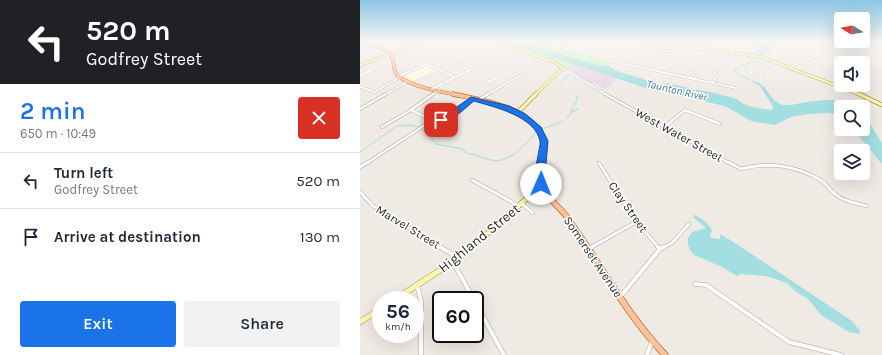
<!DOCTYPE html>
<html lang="en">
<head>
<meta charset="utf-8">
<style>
  body { margin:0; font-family:Karla,sans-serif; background:#f2f2f3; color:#1f2937; height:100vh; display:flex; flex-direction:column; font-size:15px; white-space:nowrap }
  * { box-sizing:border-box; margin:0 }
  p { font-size:13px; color:#747a83 }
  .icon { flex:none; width:22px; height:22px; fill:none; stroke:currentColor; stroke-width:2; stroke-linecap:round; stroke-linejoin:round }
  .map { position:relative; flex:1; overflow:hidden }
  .details { display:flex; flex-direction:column; background:#fff; width:360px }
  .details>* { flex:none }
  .top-card { background:#202124; color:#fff; overflow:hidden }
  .needle { width:26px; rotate:281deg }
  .controls { position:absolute; left:474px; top:12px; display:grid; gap:8px }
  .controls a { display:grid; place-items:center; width:36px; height:36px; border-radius:4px; background:#fff; box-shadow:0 4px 16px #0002; font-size:20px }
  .speed { position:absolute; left:12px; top:291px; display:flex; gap:8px; font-size:20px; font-weight:700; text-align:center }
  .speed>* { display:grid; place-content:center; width:52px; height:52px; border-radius:50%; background:#fff; box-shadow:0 4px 16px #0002; line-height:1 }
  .speed small { font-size:10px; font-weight:400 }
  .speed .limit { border:2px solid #111; border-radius:6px; background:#fff; color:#111 }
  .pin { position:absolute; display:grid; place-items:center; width:34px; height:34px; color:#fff; margin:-17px; border-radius:8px; box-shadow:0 2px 6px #0006 }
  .me { position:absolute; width:44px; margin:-22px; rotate:1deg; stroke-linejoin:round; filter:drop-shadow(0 0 3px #0008) }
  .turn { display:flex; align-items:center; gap:14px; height:84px; padding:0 20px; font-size:18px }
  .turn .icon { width:52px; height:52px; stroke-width:2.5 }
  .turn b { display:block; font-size:28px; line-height:34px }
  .round { display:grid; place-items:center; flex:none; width:42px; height:42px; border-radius:4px; background:#f2f2f3 }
  .head { display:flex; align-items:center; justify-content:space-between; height:68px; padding:0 20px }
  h1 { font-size:24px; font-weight:600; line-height:30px; color:#1a73e8 }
  .cta { display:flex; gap:8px; margin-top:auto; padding:8px 20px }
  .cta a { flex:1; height:46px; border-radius:4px; background:#1a73e8; color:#fff; font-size:16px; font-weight:600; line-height:46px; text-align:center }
  .cta a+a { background:#f2f2f3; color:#1f2937 }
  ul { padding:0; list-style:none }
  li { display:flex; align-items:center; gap:12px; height:56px; padding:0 20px; border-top:1px solid #e0e1e3 }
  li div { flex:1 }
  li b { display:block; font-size:15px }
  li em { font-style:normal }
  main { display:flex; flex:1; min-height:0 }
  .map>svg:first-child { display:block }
  .industrial { fill:#ead6ea }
  .education { fill:#fff9df }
  .park { fill:#c6fcc0 }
  .water { fill:#a3dee0 }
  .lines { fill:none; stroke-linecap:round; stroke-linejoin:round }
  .stream { stroke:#a3dee0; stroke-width:1 }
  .street-far3-casing { stroke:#a6a6a6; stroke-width:2.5 }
  .street-far2-casing { stroke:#a6a6a6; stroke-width:3.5 }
  .street-far1-casing { stroke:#a6a6a6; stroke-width:4 }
  .street-casing { stroke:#a6a6a6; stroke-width:5 }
  .secondary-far3-casing { stroke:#7c7300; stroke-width:3 }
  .secondary-far2-casing { stroke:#7c7300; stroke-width:4.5 }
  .secondary-far1-casing { stroke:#7c7300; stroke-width:5.5 }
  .secondary-casing { stroke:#7c7300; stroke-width:6 }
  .primary-far3-casing { stroke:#9a4b00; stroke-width:3.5 }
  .primary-far2-casing { stroke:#9a4b00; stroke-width:5 }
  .primary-far1-casing { stroke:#9a4b00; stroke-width:6 }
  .primary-casing { stroke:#9a4b00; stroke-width:7 }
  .street-far3 { stroke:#fff; stroke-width:2 }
  .street-far2 { stroke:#fff; stroke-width:2.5 }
  .street-far1 { stroke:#fff; stroke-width:3 }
  .street { stroke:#fff; stroke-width:4 }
  .secondary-far3 { stroke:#fdf4b6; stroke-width:2.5 }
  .secondary-far2 { stroke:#fdf4b6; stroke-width:3.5 }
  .secondary-far1 { stroke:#fdf4b6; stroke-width:4.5 }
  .secondary { stroke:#fdf4b6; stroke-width:5.5 }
  .primary-far3 { stroke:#ffc29b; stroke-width:3 }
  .primary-far2 { stroke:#ffc29b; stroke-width:4 }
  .primary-far1 { stroke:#ffc29b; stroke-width:5 }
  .primary { stroke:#ffc29b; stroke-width:6 }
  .route { fill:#1a73e8; stroke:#114b97 }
  .labels { text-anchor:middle; stroke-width:3; stroke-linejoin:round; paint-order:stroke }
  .far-water-label { font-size:11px; font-style:italic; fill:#3b7794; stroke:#fff }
  .street-label { font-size:12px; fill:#1f1f1f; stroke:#fff }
  .near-street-label { font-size:14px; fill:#1f1f1f; stroke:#fff }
</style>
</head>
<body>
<main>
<section class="details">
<div class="top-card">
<div class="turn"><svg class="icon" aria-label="left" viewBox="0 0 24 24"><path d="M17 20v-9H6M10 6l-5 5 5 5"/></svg><div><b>520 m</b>Godfrey Street</div></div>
</div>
<div class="head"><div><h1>2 min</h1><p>650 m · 10:49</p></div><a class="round" style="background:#d93025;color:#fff"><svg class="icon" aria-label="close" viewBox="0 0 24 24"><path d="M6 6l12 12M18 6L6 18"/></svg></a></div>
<ul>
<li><svg class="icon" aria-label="left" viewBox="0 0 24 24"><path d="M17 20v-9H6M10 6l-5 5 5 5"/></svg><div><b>Turn left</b><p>Godfrey Street</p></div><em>520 m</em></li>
<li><svg class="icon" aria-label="arrive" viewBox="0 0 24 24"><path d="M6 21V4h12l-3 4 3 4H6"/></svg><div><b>Arrive at destination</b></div><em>130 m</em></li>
</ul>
<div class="cta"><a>Exit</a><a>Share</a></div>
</section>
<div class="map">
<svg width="522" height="355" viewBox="0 0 522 355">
  <rect width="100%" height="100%" fill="#f0eae5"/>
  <path class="industrial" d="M213,63L222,67L258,78L245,89L235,83L230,84L206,69Z"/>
  <path class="education" d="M67,65L77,70L52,81L43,76Z"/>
  <path class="park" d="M163,42H178L204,50L254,62L249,67L225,62Z
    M160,46L210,63H213L206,69L195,61L157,47Z"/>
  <path class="water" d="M145,42C150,42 156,41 161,42C177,44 241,71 250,65V68H255L254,70L293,82L311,84L358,94L377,99L383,104L397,108L410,110L414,108L400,86L390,80C410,84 407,99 420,104C426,107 435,104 441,103C460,100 479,97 496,107H481V115L468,113L449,114L431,117L415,125L391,121L365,106L289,89Z
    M399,42H409L414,47L405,54L396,53Z
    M503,113L522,143V164L493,129H503Z
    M333,215C340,216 350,224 352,231L350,235L351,238L360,239V234L375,243L492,321L500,331L499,334L489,332L461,315L448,299L436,292L427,283L407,276L380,274L377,276L360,266L334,255L330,250L328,245V238L332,232L346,228L334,218Z"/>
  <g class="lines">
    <path class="stream" d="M390,80L376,73L375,70C382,64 391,64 398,58
      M202,82L208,75
      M215,105L218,97L216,96
      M212,112L218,109
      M206,118L210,115L213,107
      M62,129L76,144L103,149L106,153C115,154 122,158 131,160C150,164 166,144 177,131
      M180,130L203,121
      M0,152L37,126L49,125L59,127"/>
    <defs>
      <path id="street-far3" d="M180,42L255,62L376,88
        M339,42L343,48
        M371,42V52
        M194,46L201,42
        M209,50L221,42
        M67,64L94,77
        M99,64L108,70
        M431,67L485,42
        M203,68L247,95
        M0,76L11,70
        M39,76L116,42
        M397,76L416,61
        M331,78L354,49
        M352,83L374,52
        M131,84L128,82L136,78
        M0,87L15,92L40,77
        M72,89L153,48
        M24,95L49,81
        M72,95L79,90
        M126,95L187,60"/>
      <path id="street-far2" d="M245,94L369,163
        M120,99L128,94
        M0,109L26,94
        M51,110L74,121
        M22,127L51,110L73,94
        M304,127L325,110L360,124
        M7,163L65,125L87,118L113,99"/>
      <path id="street-far1" d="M368,162L381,169C408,161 438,166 462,181C467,185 470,190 475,194C484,202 496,203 507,206
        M239,163L274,219L299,248
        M0,167L8,162
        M112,180L159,206
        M0,192L13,206L82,248
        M161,203L173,213
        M230,248L276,222
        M302,248L312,243L329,224"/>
      <path id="street" d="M80,247L99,258
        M298,247L300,249
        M228,249L232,247
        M93,262L114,300
        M335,284L346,285L429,342L481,355
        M57,285L61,301V355
        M260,297L300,249L304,247
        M115,302L144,355
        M287,355L292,341"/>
      <path id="secondary-far3" d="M135,42L192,61L203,68L175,95
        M276,42L300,48L347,49L401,57L501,95
        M0,65L61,42"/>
      <path id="secondary-far2" d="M499,94L522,105
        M158,112L176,94"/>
      <path id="secondary-far1" d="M111,248L181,186"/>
      <path id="secondary" d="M34,300L99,258L112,247
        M0,322L21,309"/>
      <path id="primary-far3" d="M0,44C12,46 31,47 33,61C34,67 34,72 38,76C52,87 81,92 98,95"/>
      <path id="primary-far2" d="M93,94C120,100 176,107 183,141C184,148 182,156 181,163"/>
      <path id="primary-far1" d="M181,162C176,192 190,196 207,217C214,227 221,237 228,248"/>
      <path id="primary" d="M227,247C251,284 274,322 305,355"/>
    </defs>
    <use href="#street-far3" class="street-far3-casing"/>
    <use href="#street-far2" class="street-far2-casing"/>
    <use href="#street-far1" class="street-far1-casing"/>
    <use href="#street" class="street-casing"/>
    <use href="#secondary-far3" class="secondary-far3-casing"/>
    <use href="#secondary-far2" class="secondary-far2-casing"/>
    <use href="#secondary-far1" class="secondary-far1-casing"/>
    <use href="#secondary" class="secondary-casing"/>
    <use href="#primary-far3" class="primary-far3-casing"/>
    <use href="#primary-far2" class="primary-far2-casing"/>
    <use href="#primary-far1" class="primary-far1-casing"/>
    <use href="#primary" class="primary-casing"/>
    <use href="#street-far3" class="street-far3"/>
    <use href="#street-far2" class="street-far2"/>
    <use href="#street-far1" class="street-far1"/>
    <use href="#street" class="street"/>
    <use href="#secondary-far3" class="secondary-far3"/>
    <use href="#secondary-far2" class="secondary-far2"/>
    <use href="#secondary-far1" class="secondary-far1"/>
    <use href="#secondary" class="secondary"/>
    <use href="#primary-far3" class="primary-far3"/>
    <use href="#primary-far2" class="primary-far2"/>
    <use href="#primary-far1" class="primary-far1"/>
    <use href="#primary" class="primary"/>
  </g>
  <linearGradient id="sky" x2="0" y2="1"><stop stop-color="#8cc5e5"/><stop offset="0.46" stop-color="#f8f6f3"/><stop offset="1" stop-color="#f8f6f3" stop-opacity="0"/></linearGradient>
  <rect width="522" height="91" fill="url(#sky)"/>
  <path class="route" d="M111,97L149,106L164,113L181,127L188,141L184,186H177C173,177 176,166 178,156C178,152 181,145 180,141C175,116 134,107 114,101C105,108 90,124 78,122V119L87,114Z"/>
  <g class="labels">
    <g class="far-water-label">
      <text transform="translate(317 90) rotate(13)" y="4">Taunton River</text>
    </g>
    <g class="street-label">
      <text transform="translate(319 135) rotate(29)" y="4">West Water Street</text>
      <text transform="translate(268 207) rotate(55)" y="4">Clay Street</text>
      <text transform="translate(48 227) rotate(31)" y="4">Marvel Street</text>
      <text transform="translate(233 257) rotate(56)" y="4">Somerset Avenue</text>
    </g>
    <g class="near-street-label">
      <text transform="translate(119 238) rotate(-39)" y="5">Highland Street</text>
    </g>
  </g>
</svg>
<div class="controls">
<a><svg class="needle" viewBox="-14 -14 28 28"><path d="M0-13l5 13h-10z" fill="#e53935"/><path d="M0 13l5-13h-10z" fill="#747a83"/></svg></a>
<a><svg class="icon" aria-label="sound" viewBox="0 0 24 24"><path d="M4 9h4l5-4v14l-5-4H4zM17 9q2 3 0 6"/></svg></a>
<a><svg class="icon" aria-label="search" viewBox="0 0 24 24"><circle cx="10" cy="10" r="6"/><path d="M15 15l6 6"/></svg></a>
<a><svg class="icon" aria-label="layers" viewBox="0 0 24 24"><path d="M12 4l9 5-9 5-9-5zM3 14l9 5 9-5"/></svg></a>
</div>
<div class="speed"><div>56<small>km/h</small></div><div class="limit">60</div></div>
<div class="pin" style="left:81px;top:120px;background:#d93025"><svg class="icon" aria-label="arrive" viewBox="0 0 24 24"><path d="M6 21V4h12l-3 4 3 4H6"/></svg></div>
<svg class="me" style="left:181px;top:184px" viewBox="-20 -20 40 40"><circle r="19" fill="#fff"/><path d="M0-13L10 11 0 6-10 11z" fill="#1a73e8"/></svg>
</div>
</main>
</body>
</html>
